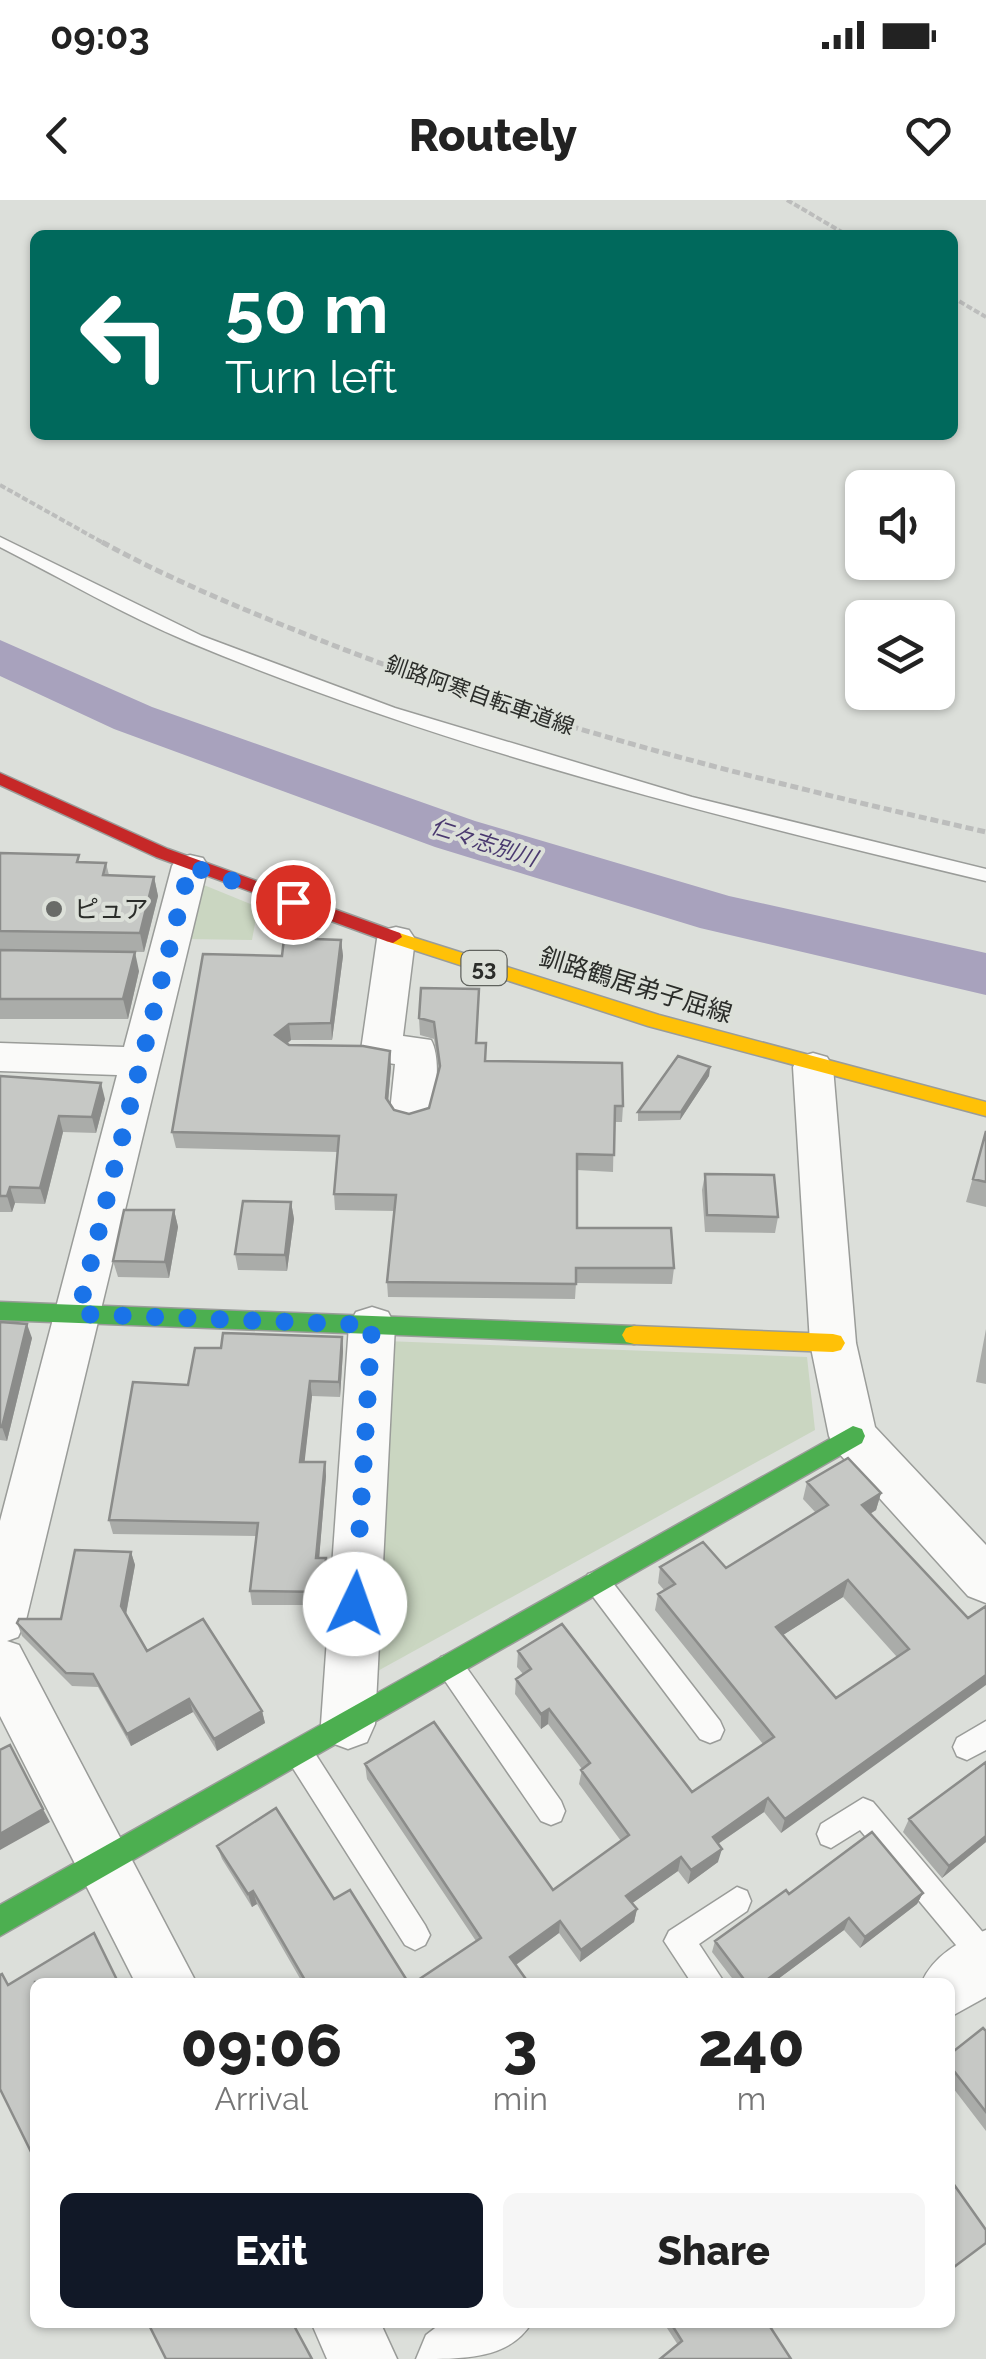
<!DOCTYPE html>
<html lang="en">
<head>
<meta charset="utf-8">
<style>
  body { margin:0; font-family:Raleway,"Noto Sans JP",sans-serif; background:#f6f6f6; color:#222; height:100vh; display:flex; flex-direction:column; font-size:38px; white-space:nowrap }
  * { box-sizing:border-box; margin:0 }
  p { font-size:32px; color:#767676 }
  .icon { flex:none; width:55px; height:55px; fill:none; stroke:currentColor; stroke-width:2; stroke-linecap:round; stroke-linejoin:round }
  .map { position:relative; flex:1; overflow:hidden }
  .panel { position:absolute; left:30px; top:1778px; width:925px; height:350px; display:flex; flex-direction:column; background:#fff; border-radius:15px; box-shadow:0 2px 8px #0004 }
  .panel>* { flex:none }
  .guide { position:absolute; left:30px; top:30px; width:928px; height:210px; border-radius:15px; box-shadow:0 2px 8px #0004; background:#00695c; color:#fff; overflow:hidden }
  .controls { position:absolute; left:845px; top:270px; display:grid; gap:20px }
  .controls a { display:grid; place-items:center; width:110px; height:110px; border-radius:15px; background:#fff; box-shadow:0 2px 8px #0004; font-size:50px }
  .pin { position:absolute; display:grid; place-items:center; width:85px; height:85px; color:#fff; margin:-42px; border:5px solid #fff; border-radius:50%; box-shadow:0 2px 10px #0007 }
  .me { position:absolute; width:110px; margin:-55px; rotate:3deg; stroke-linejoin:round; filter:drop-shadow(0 0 8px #0008) }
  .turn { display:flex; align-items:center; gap:35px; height:210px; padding:0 30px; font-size:45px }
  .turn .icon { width:130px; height:130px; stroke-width:2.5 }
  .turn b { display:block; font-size:70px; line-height:85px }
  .eta { display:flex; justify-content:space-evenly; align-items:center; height:170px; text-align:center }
  .eta b { font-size:60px; font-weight:800; line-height:70px }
  .primary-button { display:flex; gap:20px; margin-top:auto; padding:20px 30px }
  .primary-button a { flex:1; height:115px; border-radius:15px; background:#111827; color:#fff; font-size:40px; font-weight:800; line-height:115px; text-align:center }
  .primary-button a+a { background:#f6f6f6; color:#222 }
  .status { display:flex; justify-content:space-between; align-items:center; height:70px; padding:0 50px; background:#fff; direction:ltr }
  .status svg { height:28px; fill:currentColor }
  header { display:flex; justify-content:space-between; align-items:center; height:130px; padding:0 30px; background:#fff; font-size:45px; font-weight:800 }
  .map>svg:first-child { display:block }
  .green { fill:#cad6c1 }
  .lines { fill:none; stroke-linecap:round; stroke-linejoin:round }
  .river { fill:#a8a2bd; fill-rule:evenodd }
  .lane-casing { stroke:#9a9c99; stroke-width:3 }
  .street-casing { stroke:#9a9c99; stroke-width:3 }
  .fast-casing { stroke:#9a9c99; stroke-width:3 }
  .slow-casing { stroke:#9a9c99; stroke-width:3 }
  .jam-casing { stroke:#9a9c99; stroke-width:3 }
  .path-far1 { stroke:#bcbdbc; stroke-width:4; stroke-dasharray:6 2.5; stroke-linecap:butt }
  .path { stroke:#bcbdbc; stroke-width:5; stroke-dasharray:8 4; stroke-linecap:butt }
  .lane { fill:#fafaf9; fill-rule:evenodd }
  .street { fill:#fafaf9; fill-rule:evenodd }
  .fast { fill:#4caf50; fill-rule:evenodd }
  .slow { fill:#ffc107; fill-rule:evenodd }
  .jam { fill:#c62828; fill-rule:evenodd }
  .wall { fill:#aaaca9; fill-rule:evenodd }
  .shaded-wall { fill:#8b8c8a }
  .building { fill:#c6c8c5; stroke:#8b8c8a; stroke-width:2.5; fill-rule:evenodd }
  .route { stroke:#1a73e8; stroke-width:18; stroke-dasharray:0 32.4 }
  .poi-dot { fill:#696b68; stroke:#dce0d9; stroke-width:4 }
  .labels { text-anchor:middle; stroke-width:8; stroke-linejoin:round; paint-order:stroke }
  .far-street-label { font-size:22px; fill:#2b2d2a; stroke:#dce0d9 }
  .far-water-label { font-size:22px; font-style:italic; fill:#4a396f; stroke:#dce0d9 }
  .shield { fill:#dce0d9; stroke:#60635e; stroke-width:2.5 }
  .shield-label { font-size:22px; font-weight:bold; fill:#2b2d2a }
  .poi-label { font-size:25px; fill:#2b2d2a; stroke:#dce0d9; text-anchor:start }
  .street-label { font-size:25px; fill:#2b2d2a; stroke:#dce0d9 }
</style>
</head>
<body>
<div class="status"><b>09:03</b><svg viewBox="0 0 49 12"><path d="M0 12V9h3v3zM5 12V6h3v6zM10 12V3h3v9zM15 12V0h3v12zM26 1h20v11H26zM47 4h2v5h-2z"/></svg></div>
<header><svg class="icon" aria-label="back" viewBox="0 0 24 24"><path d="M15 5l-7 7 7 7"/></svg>Routely<svg class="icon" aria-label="heart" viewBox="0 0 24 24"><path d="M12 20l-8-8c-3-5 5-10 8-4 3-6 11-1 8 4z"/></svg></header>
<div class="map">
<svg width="986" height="2159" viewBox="0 0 986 2159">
  <rect width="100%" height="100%" fill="#dcdfda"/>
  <path class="green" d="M199,683L258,707L252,740L186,739Z
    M385,1141L807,1157L815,1230L365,1478Z"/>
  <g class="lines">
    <path class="river" d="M0,440L152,507L475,621L729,696L986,753V795L700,728L435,647L114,529L0,476Z"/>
    <defs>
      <path id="lane" d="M0,337L202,436L395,508L692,597L986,669V681C717,617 446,549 189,442C124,415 63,379 0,347Z
        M597,1371L606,1374L720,1521L724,1530L720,1539L710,1543L700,1539L588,1390L584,1382L588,1374Z
        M450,1454L459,1457L561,1601L565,1611L561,1621L551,1625L541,1621L441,1475L437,1466L441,1457Z
        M986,1521V1550L967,1560L957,1556L953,1547L957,1538Z
        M299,1540L309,1544L425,1725L430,1735L425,1745L415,1750L405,1745L289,1562L285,1553L289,1544Z
        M863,1598L873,1602L986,1736V1774L976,1769L860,1630L831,1648L821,1644L817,1634L821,1624Z
        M737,1687L747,1691L751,1701L747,1711L699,1744L724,1782H691L664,1741L669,1731Z"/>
      <path id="street" d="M190,655L203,658L208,666L26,1420L18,1437L7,1441L19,1445L196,1782H135L0,1516V1321L117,875L0,871V843L124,847L172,666L177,658Z
        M396,727L409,730L415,739L403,836L431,840C442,859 436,904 426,923L411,927L396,923L390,912L395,864L367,860L361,850L377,739L383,730Z
        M813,853L827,857L833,867L856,1143L875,1227L986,1345V1403L968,1396L836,1250L829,1236L810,1143L793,867L799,857Z
        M372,1107L388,1112L395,1125L375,1524L367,1542L348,1549L329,1542L321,1524L349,1125L356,1112Z
        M986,1730V1797L950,1817V1782H922C933,1756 960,1741 986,1730Z
        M311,2122H380L397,2159H327Z
        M443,2122H532C510,2159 466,2159 416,2159L426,2135Z"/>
      <path id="fast" d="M0,1102L634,1126L642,1128L646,1135L642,1142L634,1144L0,1120Z
        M853,1226L862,1229L865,1236L862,1243L0,1736V1705Z"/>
      <path id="slow" d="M393,731L659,815L986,902V916L648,826L386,741V733Z
        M634,1126L833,1134L841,1136L845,1143L841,1150L833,1152L634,1144L626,1142L622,1135L626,1128Z"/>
      <path id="jam" d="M0,573L168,649L400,733L402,737L393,743L386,741L156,657L0,585Z"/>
    </defs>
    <use href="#lane" class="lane-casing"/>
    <use href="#street" class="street-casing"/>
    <use href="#fast" class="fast-casing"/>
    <use href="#slow" class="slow-casing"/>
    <use href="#jam" class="jam-casing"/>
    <path class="path-far1" d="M787,0L847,35
      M952,97L986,117
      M0,285L107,345"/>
    <path class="path" d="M102,342C164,376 230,404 295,430C518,521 752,579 986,632"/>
    <use href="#lane" class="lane"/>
    <use href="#street" class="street"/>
    <use href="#fast" class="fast"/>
    <use href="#slow" class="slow"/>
    <use href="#jam" class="jam"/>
  </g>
  <path class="wall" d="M0,653L81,662L106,663L109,675L154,677L158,696L144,752L0,750Z
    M318,730V739L341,740L343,756L332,840H291L287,844L391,867L388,901L394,910L409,914L429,908L439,870L434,839L420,835L419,818L479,789L477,843L486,861L623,906L622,922H614L613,972L577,970V1028L674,1068L672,1084L576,1083L575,1099L388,1097L387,1082L395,1011L335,1010L334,994L338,952L176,948L172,932L282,756Z
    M0,750L139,771L128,819H0Z
    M710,867L709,876L680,920L638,921V912Z
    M0,876L105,899L96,933L63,932L45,1004L15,1003L12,1012H0Z
    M986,931V1007L966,1002Z
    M705,974L778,1017L775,1033L705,1032L702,990Z
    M291,1002L294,1019L287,1071L238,1070L235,1054Z
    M174,1010L178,1027L169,1078L118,1077L113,1061Z
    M0,1122L32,1138L7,1241L0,1240Z
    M986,1129V1184L976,1182Z
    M342,1137L343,1151L340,1197L312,1196L304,1262H325L326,1276L319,1358L328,1372L326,1405H252L250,1391L256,1336L113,1334L109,1320L188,1185L221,1148Z
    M807,1282L881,1293L876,1310L870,1314L968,1418L781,1633L764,1612L718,1644V1662L688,1684L678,1671L632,1703L637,1709L634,1722L580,1762L559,1733L516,1765L476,1741L367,1579L365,1564L553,1690L621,1641L579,1584L582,1569L548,1524L541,1529L515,1494L516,1479L523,1474L517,1467L518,1451L692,1592L763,1544L655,1410L658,1394L664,1390L658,1383L660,1367L726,1368L816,1313L803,1299ZM843,1397L897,1457L836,1498L783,1435Z
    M131,1352L135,1365L126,1415L147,1451L262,1511L265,1523L217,1551L193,1512L131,1546L98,1487L72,1486L22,1436L17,1423L61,1419Z
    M909,1619L986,1642L942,1678L903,1632Z
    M217,1646L334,1699L408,1782H302L257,1704L252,1707L222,1659Z
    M923,1693L917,1704L860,1748L844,1730L774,1782H735L712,1752L715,1741L789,1694Z
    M986,1831V1931L950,1884V1854Z
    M663,2122H767L678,2145Z"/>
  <path class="shaded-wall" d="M154,677L158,696L144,752L140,733Z
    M341,740L343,756L332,840L331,823Z
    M135,752L139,771L128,819L123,799Z
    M289,824L291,840L277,851L275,835Z
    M390,851L391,867L387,914L386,898Z
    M710,867L709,876L680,920L681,912Z
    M101,883L105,899L96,933L92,917Z
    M59,916L63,932L45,1004L40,988Z
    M10,987L15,1003L12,1012L7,996Z
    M291,1002L294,1019L287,1071L285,1055Z
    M174,1010L178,1027L169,1078L165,1062Z
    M27,1124L32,1138L7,1241L2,1227Z
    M342,1137L343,1151L340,1197L339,1182Z
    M310,1181L312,1196L303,1276L300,1262Z
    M325,1262L326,1276L318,1372L316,1358Z
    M881,1293L876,1310L857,1322L862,1305Z
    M131,1352L135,1365L125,1419L121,1406Z
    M326,1358L328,1372L326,1405L324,1392Z
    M848,1380L843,1397L772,1442L776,1427Z
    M986,1475V1485L781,1633L785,1619Z
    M189,1499L193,1512L131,1546L127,1534Z
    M549,1509L548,1524L541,1529V1514Z
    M262,1511L265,1523L217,1551L214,1539Z
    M768,1598L764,1612L709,1650L713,1637Z
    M43,1609L50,1622L0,1650V1634Z
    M986,1636V1642L942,1678L949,1666Z
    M722,1649L718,1662L688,1684L691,1670Z
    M681,1657L678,1671L624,1709L626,1696Z
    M253,1691L257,1704L252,1707L248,1694Z
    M923,1693L917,1704L860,1748L865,1737Z
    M637,1709L634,1722L580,1762L581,1750Z
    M849,1718L844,1730L774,1782H764Z
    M560,1721L559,1733L510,1769V1757Z"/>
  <path class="building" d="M0,653L79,655L77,662L106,663L103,675L154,677L140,733L0,731Z
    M285,730H318L316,739L341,740L331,823L289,824L275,835L289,845L363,846L390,851L386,898L394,910L409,914L429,908L440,866L434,822L419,818L421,788L479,789L476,843H486L485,861L622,863L623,906H615L614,955L577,954V1028H671L674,1068H576V1084L387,1082L396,995L334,994L339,936L172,932L203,754L282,756Z
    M0,750L135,752L123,799H0Z
    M678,856L710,867L681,912H638Z
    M0,876L101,883L92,917L59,916L40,988L10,987L7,996H0Z
    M986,931V982L973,979Z
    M705,974L774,975L778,1017L707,1015Z
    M243,1001L291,1002L285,1055L235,1054Z
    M124,1010H174L165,1062L113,1061Z
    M0,1122L27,1124L2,1227H0Z
    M223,1133L342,1137L339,1182L310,1181L300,1262H325L316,1358H326L324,1392L250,1391L258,1323L109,1320L133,1182L188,1185L195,1148H221Z
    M848,1258L881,1293L862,1305L968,1418L986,1406V1475L785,1619L768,1598L713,1637L722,1649L691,1670L681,1657L626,1696L637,1709L581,1750L560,1721L510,1757L528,1782H415L481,1738L365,1564L434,1522L553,1690L629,1635L581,1570L590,1563L549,1509L541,1514L516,1479L531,1469L518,1451L562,1424L692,1592L774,1537L658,1394L675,1384L660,1367L703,1342L726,1368L828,1305L807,1282ZM848,1380L909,1449L836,1498L776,1427Z
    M75,1350L131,1352L121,1406L147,1451L203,1419L262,1511L214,1539L189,1499L127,1534L93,1474L66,1473L17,1423L19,1419H61Z
    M10,1545L43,1609L0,1634V1550Z
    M986,1562V1636L949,1666L909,1619Z
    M276,1608L334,1699L350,1690L408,1782H306L253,1691L248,1694L217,1646Z
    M872,1632L923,1693L865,1737L849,1718L764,1782H746L715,1741L786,1690L789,1694Z
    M94,1733L118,1782H35V1960L0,1889V1775L2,1774L8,1785Z
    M983,1828L986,1831V1912L950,1866V1854Z
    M950,1979L986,2030V2043L950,2070Z
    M156,2122H292L312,2159H166L150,2127Z
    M670,2122H767L791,2159H660L682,2141Z"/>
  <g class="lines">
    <path class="route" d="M293,702L190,666L78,1114L372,1125L355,1404"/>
  </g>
  <circle class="poi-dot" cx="54" cy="709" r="10"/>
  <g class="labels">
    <g class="far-street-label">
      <text transform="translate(480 495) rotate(19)" y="8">釧路阿寒自転車道線</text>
    </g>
    <g class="far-water-label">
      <text transform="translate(484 642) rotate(18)" y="8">仁々志別川</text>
    </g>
    <rect class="shield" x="461.5" y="751" width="45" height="34" rx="8"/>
    <g class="shield-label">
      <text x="484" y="776">53</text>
    </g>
    <g class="poi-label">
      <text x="74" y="718">ピュア</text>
    </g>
    <g class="street-label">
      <text transform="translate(636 785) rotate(17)" y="9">釧路鶴居弟子屈線</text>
    </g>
  </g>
</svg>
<div class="controls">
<a><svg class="icon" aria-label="sound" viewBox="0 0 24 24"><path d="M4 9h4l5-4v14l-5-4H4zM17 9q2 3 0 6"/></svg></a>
<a><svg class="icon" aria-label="layers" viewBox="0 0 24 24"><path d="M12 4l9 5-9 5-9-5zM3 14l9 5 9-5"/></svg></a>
</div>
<div class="pin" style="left:293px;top:702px;background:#d93025"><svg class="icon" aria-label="arrive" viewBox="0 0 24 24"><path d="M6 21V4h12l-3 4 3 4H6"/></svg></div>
<svg class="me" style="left:355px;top:1404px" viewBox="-20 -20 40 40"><circle r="19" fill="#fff"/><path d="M0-13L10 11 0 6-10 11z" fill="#1a73e8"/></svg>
<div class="guide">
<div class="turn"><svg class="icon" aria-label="left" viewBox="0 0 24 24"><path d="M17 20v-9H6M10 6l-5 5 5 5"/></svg><div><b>50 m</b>Turn left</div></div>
</div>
<section class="panel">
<div class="eta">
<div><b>09:06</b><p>Arrival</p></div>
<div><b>3</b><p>min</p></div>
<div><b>240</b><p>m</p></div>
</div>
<div class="primary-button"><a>Exit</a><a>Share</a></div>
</section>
</div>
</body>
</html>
